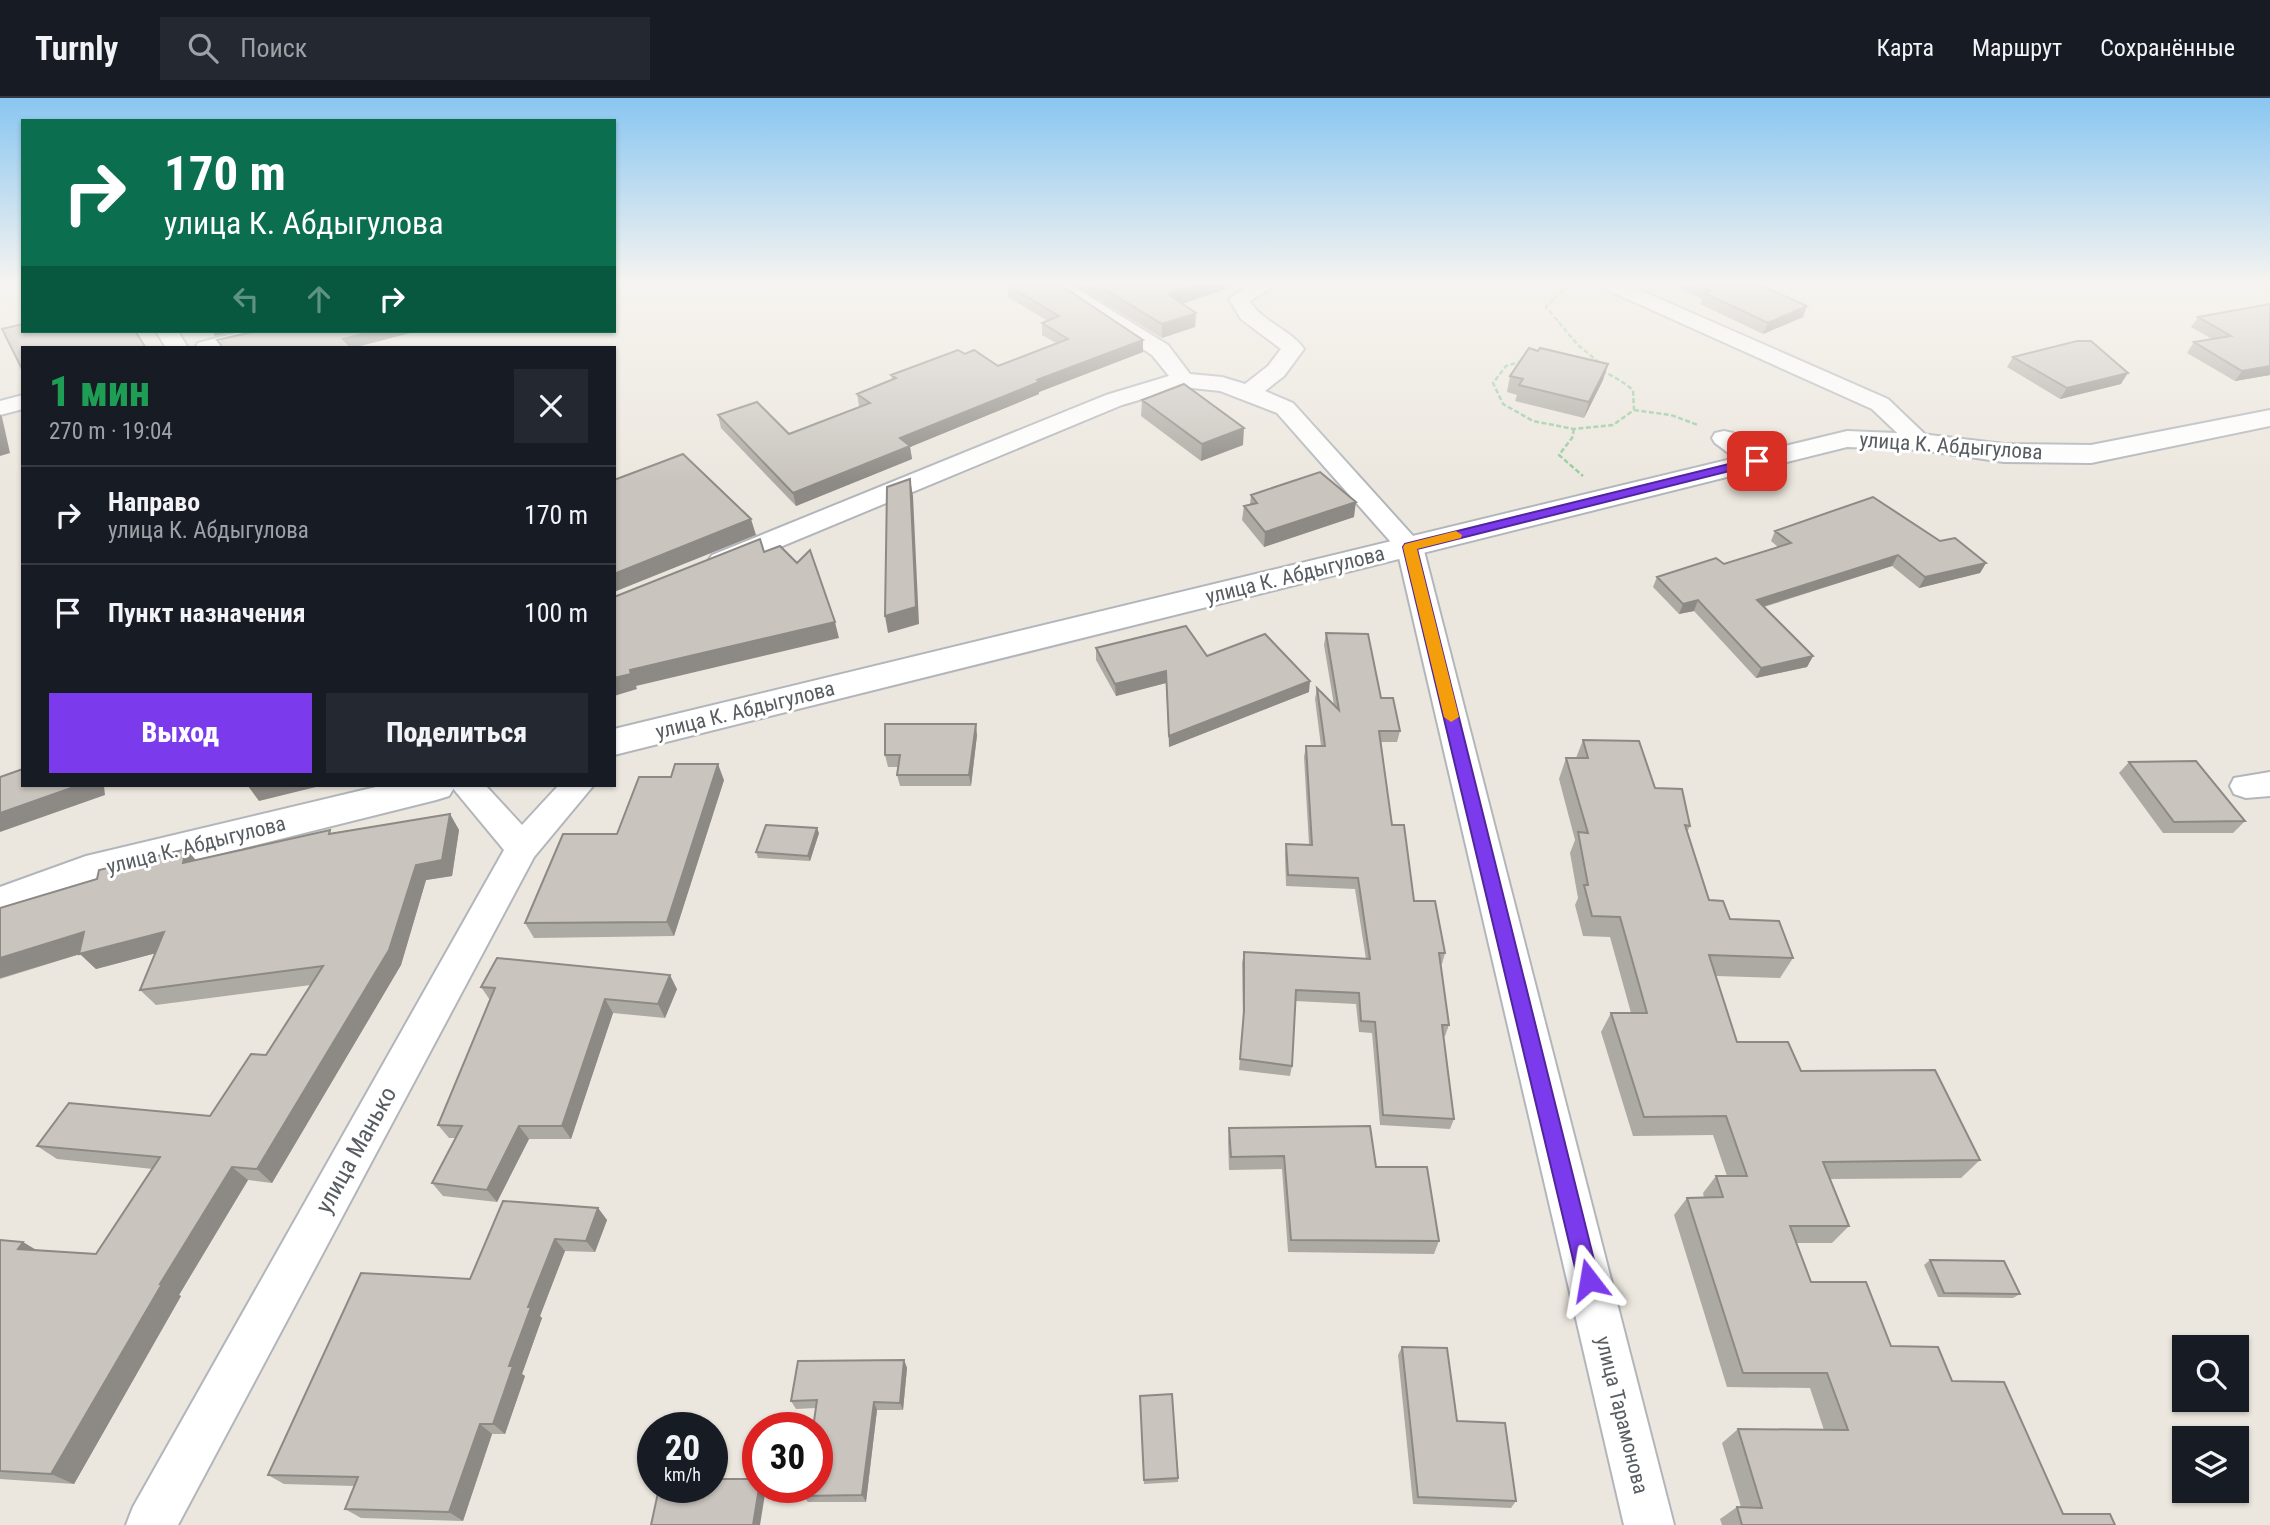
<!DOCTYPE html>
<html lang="ru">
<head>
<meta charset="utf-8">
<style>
  body { margin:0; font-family:"Roboto Condensed",sans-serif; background:#242831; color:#f1f3f6; height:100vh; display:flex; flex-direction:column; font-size:26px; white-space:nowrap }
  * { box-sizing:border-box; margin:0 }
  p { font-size:23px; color:#9ea1a6 }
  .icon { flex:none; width:38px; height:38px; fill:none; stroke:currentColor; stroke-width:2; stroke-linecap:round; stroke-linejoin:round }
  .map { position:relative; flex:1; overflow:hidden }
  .sheet { position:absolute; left:21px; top:248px; width:595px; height:441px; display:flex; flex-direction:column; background:#171b24; border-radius:0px; box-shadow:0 2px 5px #0004 }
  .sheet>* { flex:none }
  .hud { position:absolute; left:21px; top:21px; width:595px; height:214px; border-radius:0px; box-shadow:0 2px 5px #0004; background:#0b6e4f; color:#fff; overflow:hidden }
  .tools { position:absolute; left:2172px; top:1237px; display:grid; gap:14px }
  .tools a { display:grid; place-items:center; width:77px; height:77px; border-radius:0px; background:#171b24; box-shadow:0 2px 5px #0004; font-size:35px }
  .speed { position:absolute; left:637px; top:1314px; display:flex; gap:14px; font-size:35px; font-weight:700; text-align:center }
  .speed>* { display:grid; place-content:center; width:91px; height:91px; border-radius:50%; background:#171b24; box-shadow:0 2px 5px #0004; line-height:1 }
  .speed small { font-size:18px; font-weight:400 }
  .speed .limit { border:10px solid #d22; background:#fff; color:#111 }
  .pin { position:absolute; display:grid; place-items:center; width:60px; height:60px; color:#fff; margin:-30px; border-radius:14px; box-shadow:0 4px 10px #0006 }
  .me { position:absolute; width:77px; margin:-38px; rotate:346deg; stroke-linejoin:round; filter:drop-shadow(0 0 5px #0008) }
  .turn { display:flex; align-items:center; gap:24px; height:147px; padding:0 28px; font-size:32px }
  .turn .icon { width:91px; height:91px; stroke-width:2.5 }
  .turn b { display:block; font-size:49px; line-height:60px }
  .lanes { display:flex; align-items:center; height:66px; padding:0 28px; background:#0003; justify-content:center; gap:35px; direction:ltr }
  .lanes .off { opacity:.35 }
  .round { display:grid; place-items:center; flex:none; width:74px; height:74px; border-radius:0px; background:#242831 }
  .overview { display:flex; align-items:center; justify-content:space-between; height:119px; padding:0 28px }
  h1 { font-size:42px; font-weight:800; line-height:52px; color:#1e9e55 }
  .action { display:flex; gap:14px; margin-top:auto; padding:14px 28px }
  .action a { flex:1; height:80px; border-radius:0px; background:#7c3aed; color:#fff; font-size:28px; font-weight:800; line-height:80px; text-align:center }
  .action a+a { background:#242831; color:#f1f3f6 }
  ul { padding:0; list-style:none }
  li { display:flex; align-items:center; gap:21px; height:98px; padding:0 28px; border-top:2px solid #363941 }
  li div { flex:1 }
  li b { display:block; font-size:26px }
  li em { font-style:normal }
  header { display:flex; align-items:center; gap:42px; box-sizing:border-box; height:98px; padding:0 35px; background:#171b24; border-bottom:2px solid #363941 }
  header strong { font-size:33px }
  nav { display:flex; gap:38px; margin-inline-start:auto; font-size:24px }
  .search { width:490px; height:63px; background:#242831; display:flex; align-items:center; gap:18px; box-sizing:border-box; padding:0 24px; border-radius:0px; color:#9ea1a6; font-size:26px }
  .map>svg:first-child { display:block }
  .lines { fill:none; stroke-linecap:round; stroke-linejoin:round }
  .minor-casing { stroke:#b2b6bb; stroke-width:4 }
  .tertiary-casing { stroke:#b2b6bb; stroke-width:4 }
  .path { stroke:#94cc9c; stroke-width:2.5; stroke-dasharray:5 2.5; stroke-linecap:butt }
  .minor { fill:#fff; fill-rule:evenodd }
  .tertiary { fill:#fff; fill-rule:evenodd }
  .wall { fill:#ada9a3 }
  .shaded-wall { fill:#8d8985 }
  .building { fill:#c9c4be; stroke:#8d8985; stroke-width:2 }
  .route { fill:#7c3aed; stroke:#51269a; stroke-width:2 }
  .slow { fill:#f59e0b }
  .labels { text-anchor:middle; stroke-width:6; stroke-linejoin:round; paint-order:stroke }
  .street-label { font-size:21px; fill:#585d61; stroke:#fff }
  .near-street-label { font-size:24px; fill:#585d61; stroke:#fff }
</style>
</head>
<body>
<header>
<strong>Turnly</strong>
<div class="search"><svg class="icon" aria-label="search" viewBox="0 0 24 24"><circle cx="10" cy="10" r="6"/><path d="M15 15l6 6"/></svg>Поиск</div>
<nav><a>Карта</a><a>Маршрут</a><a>Сохранённые</a></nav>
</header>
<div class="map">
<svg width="2270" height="1427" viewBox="0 0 2270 1427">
  <rect width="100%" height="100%" fill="#ece7de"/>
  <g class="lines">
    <defs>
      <path id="minor" d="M1045,186H1069L1168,247L1190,276L1222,279L1245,286L1268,268L1281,251L1241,221L1229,201L1250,186H1274L1271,190L1250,203C1262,224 1290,231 1304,251L1284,278L1265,293L1293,305L1423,449L1674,1427H1624L1397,451L1277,315L1220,293L1183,289L1122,307L732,469L722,471L712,469L708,463L712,457L1106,297L1169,278L1152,257Z
        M1600,186H1626L1888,301L1933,344L1930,349L1921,351L1912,349L1872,311L1603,190Z
        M156,233H178L188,250H166Z
        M243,233H277L274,238L229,250H195L198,245Z
        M23,297V311L0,317V303Z
        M1724,333L1733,335L1766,358L1769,363L1766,368C1746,373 1731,356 1715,345L1712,340L1715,335Z
        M2270,674V698L2246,700L2234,696L2230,688L2234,680Z
        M451,688H486L522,727L558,688H593L534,759L178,1427H126L133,1409L504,752Z"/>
      <path id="tertiary" d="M2270,312V328L2091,365L2004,364L1921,352L1847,349L614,657V631L1847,333L1921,336L2004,346L2091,347Z
        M380,688H455L449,698L436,702L92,788L0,822V789L86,758Z"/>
    </defs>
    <use href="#minor" class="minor-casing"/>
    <use href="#tertiary" class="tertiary-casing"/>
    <path class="path" d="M1569,186L1546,209L1578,247L1601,266
      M1536,259C1574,261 1603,268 1633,292L1634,312L1613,327L1574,331L1533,323L1503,306L1493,285L1506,268Z
      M1634,312L1671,317L1698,327
      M1574,331L1572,340L1559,357L1583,378"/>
    <use href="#minor" class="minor"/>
    <use href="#tertiary" class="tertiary"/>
  </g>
  <path class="wall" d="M1073,186H1240L1182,206L1196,215L1195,229L1162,240Z
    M1670,186H1758L1803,219L1763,236L1700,206L1702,201Z
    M1007,187L1143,242V254L1039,294V296L910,349L912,361L796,408L721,330L718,317L789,336L860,309L859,308L857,296L892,281L891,277L965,256L998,268L1056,245L1042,237V225L1048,223L1008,199Z
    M2270,206V277L2235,283L2187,255L2194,244L2212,241L2191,229L2198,219Z
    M2013,259L2121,286L2060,301L2007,269Z
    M1608,266L1603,282L1584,320L1515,303L1517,297L1507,294L1510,278Z
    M1142,302L1243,347L1201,363L1141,318Z
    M1251,397L1354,419L1264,449L1242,422L1244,408L1250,406Z
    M1775,433L1940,443L1986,465L1980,475L1919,490L1892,468L1764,509L1813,558L1807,569L1756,580L1694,513L1679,516L1653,489L1657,479L1724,466L1778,449L1771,443Z
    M1326,535L1381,600L1400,633L1397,644H1381L1392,727L1414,803L1445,855L1442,866H1440L1449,927L1445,938H1443L1454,1021L1450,1031L1380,1027L1372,935L1359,934L1356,906L1295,903L1292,968L1290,978L1239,972L1243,924L1242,865L1244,854L1366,861L1355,791L1286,788L1285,757L1286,746L1309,747L1304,659L1306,648H1321L1315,601L1317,590L1334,607L1324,547Z
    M1096,550L1207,558L1309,594L1169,649L1166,585L1116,598L1096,562Z
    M977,637L971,688H900L897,677L899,669H888L885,657Z
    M1583,642L1655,690L1690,728L1687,734L1709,802L1730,821L1793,860L1780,880L1716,878L1737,944L1801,973L1980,1062L1961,1080L1830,1081L1849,1128L1832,1145H1796L1811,1184L1891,1248L1952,1283L2063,1416L2115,1427H1722L1720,1421L1737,1409H1741L1722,1345L1738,1331L1824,1332L1810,1290L1727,1289L1674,1117L1687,1100H1704L1703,1095L1716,1078H1727L1713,1037L1633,1038L1601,934L1611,915H1631L1610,839L1583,838L1575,807L1578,800L1570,755L1575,742L1559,681L1566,660H1576Z
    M2129,664L2245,723L2233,735H2163L2119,675Z
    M724,682L674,838L534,840L525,825L617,736Z
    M450,716L459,732L452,778L426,782L401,867L272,1085L248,1082L179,1197L181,1198L74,1386L0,1381V1142L37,1152L96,1156L153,1071L57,1061L37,1048L210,1018L266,957L311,887L156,907L140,892L156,855L96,871L80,856L0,881V860L97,781L186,751L196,762L332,735Z
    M819,735L810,763L758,760L756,754Z
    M481,889L677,891L665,920L613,915L571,1041H529L497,1104L443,1098L432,1085L456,1040H449L438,1027L490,902Z
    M1229,1030L1376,1069L1439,1143L1434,1156L1288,1154L1282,1071L1229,1072L1228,1043Z
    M598,1110L607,1122L595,1154L565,1153L540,1218L542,1220L522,1276L525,1278L505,1336H492L463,1423L361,1420L345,1411L355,1388L284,1386L268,1377L470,1181Z
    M1930,1162L2020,1196L2013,1200L1938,1199L1924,1167Z
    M1402,1249L1516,1403L1511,1410L1413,1406L1398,1257Z
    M904,1262L907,1270L903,1312H877L866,1404H808L803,1398L816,1310L796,1311L791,1303Z
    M1140,1298L1178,1380V1384L1144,1386Z"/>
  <path class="shaded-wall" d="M1199,186H1240L1167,211L1168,196Z
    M1807,208L1803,219L1763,236L1768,225Z
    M1196,215L1195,229L1162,240V226Z
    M212,233H234L215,238Z
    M374,233H418L353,250H347L343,241Z
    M1143,242V254L1039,294V296L910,349L912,361L796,408L793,395L900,340L1037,282Z
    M1608,266L1603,282L1584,320L1589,304Z
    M2270,268V277L2235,283L2242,273Z
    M2128,275L2121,286L2060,301L2067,290Z
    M0,316L2,319L10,355L0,358Z
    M1244,330L1243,347L1201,363L1202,346Z
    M910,381L913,398L919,526L888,535L885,518Z
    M1356,404L1354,419L1264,449L1265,434Z
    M751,421L756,437L614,494V476Z
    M1898,457L1892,468L1752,512L1757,502Z
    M1986,465L1980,475L1919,490L1925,479Z
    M1698,502L1694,513L1679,516L1683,506Z
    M835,524L839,540L636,588L637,591L614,598V580L630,572Z
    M1813,558L1807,569L1756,580L1761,570Z
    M1166,573V585L1116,598L1115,586Z
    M1310,583L1309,594L1169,649V638Z
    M976,626L977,637L971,688L969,677Z
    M718,666L724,682L674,838L667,824Z
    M77,688H104L105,697L0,734V715Z
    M248,688H320L259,703Z
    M450,716L459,732L452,778L426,782L401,867L272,1085L257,1071L416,767Z
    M817,730L819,735L810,763L808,758Z
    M186,751L199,766L183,765Z
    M84,834H164L179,849L96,871L80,856L0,880V860Z
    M670,877L677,891L665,920L658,906Z
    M605,901L613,915L571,1041L562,1028Z
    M519,1028L529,1041L497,1104L487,1092Z
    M232,1069L248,1082L179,1197L181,1198L74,1386L51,1376L160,1186Z
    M598,1110L607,1122L595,1154L586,1143Z
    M555,1141L565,1153L540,1218L542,1220L522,1276L525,1278L505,1336L493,1326L509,1268L528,1209Z
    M23,1144L43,1156L18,1151Z
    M904,1262L907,1270L903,1312L900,1305Z
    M874,1304L877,1312L866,1404L862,1397Z
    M480,1326L492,1336L463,1423L449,1414Z
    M759,1390H766L760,1427H753Z"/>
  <path class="building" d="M1011,186H1059L1143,242L1037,282L1039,284L900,340L910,348L793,395L718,317L757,304L789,336L870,305L857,296L896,280L891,277L958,252L965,256L974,252L998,268L1068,241L1042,225L1059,218L1007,187Z
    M1096,186H1199L1168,196L1196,215L1162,226Z
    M1695,186H1758L1807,208L1768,225L1704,195L1710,193Z
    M2270,206V268L2242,273L2194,244L2231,238L2198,219Z
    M23,226V233H135L146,250H23V273L2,231Z
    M257,233H374L343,241L352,250H223L217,242Z
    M2077,243H2091L2128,275L2067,290L2013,259Z
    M1529,250L1538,253L1540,250L1608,266L1589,304L1519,287L1523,281L1510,278Z
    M1184,286L1244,330L1202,346L1142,302Z
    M683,356L751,421L614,476V382Z
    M1320,374L1356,404L1265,434L1244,408L1257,405L1251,397Z
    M910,381L916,509L885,518L887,389Z
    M1873,399L1940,443L1955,440L1986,465L1925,479L1898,457L1757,502L1813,558L1761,570L1698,502L1683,506L1657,479L1716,460L1724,466L1791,445L1775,433Z
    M760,441L764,454L780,448L797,465L810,452L835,524L630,572L631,576L614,580V499Z
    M1186,528L1207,558L1265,536L1310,583L1169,638L1166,573L1115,586L1096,550Z
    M1326,535L1368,536L1381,600H1393L1400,633H1379L1392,727H1404L1414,803H1435L1445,855H1439L1449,927H1442L1454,1021L1383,1017L1375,924L1361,923L1359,895L1296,892L1292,968L1240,961L1244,913V854L1370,861L1358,780L1288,777L1286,746L1312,747L1306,648H1325L1317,590L1339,612Z
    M885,626H976L969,677H897L900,657H885Z
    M1583,642L1639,643L1655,690L1682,691L1690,728L1685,727L1709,802L1723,803L1730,821L1779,823L1793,860L1709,857L1737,944H1788L1801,973L1935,972L1980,1062L1823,1064L1849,1128H1790L1811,1184H1866L1891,1248L1938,1249L1952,1283L2004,1284L2063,1416H2110L2115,1427H1742L1737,1409L1762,1410L1738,1331L1848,1332L1827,1275H1743L1687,1100L1723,1099L1716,1078H1747L1726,1018L1644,1019L1611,915H1647L1620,819L1592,818L1584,787H1588L1578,734L1588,735L1566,660H1588Z
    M2196,663L2245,723L2174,724L2129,664Z
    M675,666H718L667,824L525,825L563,736H617L639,679H671Z
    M23,671V688H77L0,715V679Z
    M450,716L442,762L416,767L389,852L257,1071L232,1069L160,1186H162L51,1376L0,1373V1142L23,1144L18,1151L96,1156L160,1059L37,1048L69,1005L210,1018L251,956L266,957L323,868L140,892L164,834L79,856L84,834L0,860V810L97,781L99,772L186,751L183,765L330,732L329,736Z
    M766,727L817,730L808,758L756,754Z
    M497,860L670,877L658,906L605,901L562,1028H519L487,1092L432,1085L462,1028L438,1027L495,890L481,889Z
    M1370,1028L1376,1069H1427L1439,1143L1291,1142L1284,1058L1231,1059L1229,1030Z
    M503,1103L598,1110L586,1143L555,1141L528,1209H531L509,1268H513L493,1326H480L449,1414L345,1411L358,1379L268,1377L361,1175L470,1181Z
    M1930,1162L2004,1163L2020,1196L1944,1195Z
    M1402,1249L1447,1250L1457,1323L1505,1325L1516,1403L1418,1399Z
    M904,1262L900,1305L874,1304L862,1397L803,1398L804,1390H817V1330H813L817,1302L791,1303L798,1263Z
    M1172,1296L1178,1380L1144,1382L1140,1298Z
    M712,1381H758V1390H759L753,1427H651L659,1390H712Z"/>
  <linearGradient id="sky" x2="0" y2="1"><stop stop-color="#89c6f1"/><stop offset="0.48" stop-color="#f6f4f0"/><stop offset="1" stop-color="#f6f4f0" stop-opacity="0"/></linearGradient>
  <rect width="2270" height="385" fill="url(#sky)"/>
  <path class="route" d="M1757,359L1763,363L1762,365L1417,451L1599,1182L1596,1190L1589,1193L1581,1190L1578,1182L1403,449L1405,446Z"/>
  <path class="slow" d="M1456,433L1462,437L1461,440L1417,451L1459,619L1451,624L1444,619L1403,449L1405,446Z"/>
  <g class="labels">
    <g class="street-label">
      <text transform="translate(1951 348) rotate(4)" y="7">улица К. Абдыгулова</text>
      <text transform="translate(1295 477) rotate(-14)" y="7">улица К. Абдыгулова</text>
      <text transform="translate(745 612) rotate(-14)" y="7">улица К. Абдыгулова</text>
      <text transform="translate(196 747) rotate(-14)" y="7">улица К. Абдыгулова</text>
      <text transform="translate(1622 1317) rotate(76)" y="7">улица Тарамонова</text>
    </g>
    <g class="near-street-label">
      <text transform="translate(356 1052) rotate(-61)" y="8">улица Манько</text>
    </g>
  </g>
</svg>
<div class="tools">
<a><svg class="icon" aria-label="search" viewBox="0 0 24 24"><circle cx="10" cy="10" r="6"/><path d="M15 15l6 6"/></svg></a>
<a><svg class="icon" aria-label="layers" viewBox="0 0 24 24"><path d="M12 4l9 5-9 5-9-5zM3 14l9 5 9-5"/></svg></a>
</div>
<div class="speed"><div>20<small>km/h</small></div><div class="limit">30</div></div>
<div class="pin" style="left:1757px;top:363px;background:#d93025"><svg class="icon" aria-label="arrive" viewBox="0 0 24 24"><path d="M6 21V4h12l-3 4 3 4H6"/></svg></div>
<svg class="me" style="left:1589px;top:1182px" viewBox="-20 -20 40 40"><path d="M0-17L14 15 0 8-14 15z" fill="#7c3aed" stroke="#fff" stroke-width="4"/></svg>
<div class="hud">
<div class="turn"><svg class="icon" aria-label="right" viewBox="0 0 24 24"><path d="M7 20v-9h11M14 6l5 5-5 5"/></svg><div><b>170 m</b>улица К. Абдыгулова</div></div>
<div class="lanes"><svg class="icon off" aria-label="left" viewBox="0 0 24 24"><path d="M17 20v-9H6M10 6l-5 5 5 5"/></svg><svg class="icon off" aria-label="ahead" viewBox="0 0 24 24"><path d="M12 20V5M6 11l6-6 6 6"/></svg><svg class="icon" aria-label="right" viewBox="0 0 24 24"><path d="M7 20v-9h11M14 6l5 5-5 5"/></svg></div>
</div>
<section class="sheet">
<div class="overview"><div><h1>1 мин</h1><p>270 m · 19:04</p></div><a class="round"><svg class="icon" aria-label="close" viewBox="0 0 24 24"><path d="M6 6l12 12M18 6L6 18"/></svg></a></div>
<ul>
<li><svg class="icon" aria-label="right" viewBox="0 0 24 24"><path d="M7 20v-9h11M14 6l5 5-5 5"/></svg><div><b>Направо</b><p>улица К. Абдыгулова</p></div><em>170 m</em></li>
<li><svg class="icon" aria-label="arrive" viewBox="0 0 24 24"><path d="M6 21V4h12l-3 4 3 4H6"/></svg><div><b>Пункт назначения</b></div><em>100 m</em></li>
</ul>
<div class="action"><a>Выход</a><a>Поделиться</a></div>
</section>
</div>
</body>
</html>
